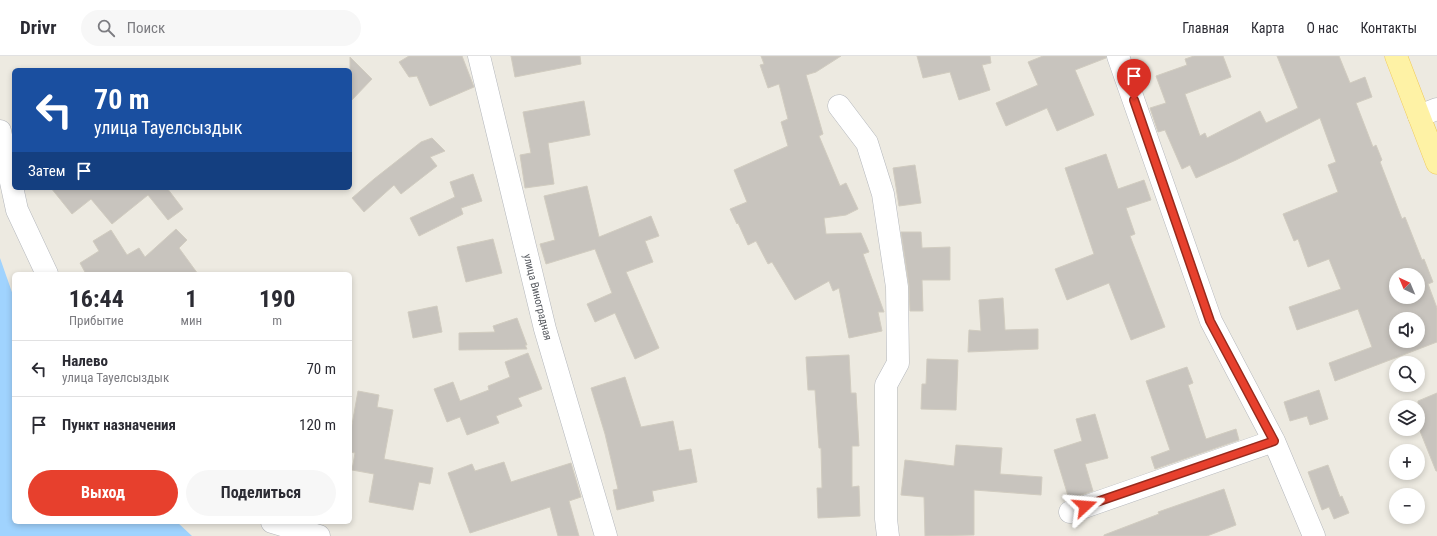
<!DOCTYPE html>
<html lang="ru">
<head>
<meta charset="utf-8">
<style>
  body { margin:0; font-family:"Roboto Condensed",sans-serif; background:#f7f7f7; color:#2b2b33; height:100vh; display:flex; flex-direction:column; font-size:15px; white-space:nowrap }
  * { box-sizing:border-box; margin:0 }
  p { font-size:13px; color:#7c7c81 }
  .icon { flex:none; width:22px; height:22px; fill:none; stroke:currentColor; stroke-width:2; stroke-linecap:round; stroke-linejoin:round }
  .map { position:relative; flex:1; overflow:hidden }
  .side { position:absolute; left:12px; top:216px; width:340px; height:252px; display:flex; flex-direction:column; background:#fff; border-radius:6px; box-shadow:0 2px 6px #0003 }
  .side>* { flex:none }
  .banner { position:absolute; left:12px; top:12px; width:340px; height:122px; border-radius:6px; box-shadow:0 2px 6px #0003; background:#1a4fa0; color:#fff; overflow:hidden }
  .needle { width:26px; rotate:316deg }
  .controls { position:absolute; left:1389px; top:212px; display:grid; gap:8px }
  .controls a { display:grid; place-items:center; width:36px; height:36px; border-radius:50%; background:#fff; box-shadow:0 2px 6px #0003; font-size:20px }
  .pin { position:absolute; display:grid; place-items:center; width:34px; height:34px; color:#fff; margin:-41px -17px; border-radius:50% 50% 50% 0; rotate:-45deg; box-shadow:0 0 4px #0007 }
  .pin .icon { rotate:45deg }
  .me { position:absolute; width:44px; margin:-22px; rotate:71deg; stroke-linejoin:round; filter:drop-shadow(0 0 3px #0008) }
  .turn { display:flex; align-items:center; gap:14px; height:84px; padding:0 16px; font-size:18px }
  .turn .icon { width:52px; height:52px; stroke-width:2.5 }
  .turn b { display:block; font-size:28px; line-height:34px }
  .then { display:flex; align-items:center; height:38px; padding:0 16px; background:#0003; gap:8px; font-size:15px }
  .eta { display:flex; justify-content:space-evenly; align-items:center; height:68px; text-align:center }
  .eta b { font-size:24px; font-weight:700; line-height:28px }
  .action { display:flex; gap:8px; margin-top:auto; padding:8px 16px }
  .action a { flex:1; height:46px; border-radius:24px; background:#e7402d; color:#fff; font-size:16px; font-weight:700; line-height:46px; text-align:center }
  .action a+a { background:#f7f7f7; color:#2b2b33 }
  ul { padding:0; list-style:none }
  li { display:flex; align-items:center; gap:12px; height:56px; padding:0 16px; border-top:1px solid #e1e1e2 }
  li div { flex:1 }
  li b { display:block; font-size:15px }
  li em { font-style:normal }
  header { display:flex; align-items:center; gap:24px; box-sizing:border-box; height:56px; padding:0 20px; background:#fff; border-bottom:1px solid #e1e1e2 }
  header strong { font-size:19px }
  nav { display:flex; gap:22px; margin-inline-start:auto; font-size:14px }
  .search { width:280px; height:36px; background:#f7f7f7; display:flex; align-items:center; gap:10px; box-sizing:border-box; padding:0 14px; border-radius:22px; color:#7c7c81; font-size:15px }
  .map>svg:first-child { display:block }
  .water { fill:#a0d3fe }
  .building { fill:#c8c4be; stroke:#d1ccc0; fill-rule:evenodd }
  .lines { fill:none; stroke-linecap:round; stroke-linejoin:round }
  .minor-casing { stroke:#b4b7bc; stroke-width:23 }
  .major-casing { stroke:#f0c957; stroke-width:23 }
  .minor { stroke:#fff; stroke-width:22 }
  .major { stroke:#fef2a5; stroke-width:22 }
  .route-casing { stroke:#962a1d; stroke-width:10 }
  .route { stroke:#e7402d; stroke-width:7 }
  .labels { text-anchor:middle; stroke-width:3; stroke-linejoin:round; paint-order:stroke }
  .street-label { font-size:11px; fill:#5a5d62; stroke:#fff }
</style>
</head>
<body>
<header>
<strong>Drivr</strong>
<div class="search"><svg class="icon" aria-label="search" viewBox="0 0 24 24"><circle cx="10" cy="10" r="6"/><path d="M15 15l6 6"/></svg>Поиск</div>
<nav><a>Главная</a><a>Карта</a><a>О нас</a><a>Контакты</a></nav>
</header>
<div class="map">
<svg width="1437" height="480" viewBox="0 0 1437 480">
  <rect width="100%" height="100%" fill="#edeae1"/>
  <path class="water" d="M0,202L14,242V466H177L192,480H0Z"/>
  <path class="building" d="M409,0H462L474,31L430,50L417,20L409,21L399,6Z
    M511,0H580L581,8L515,21Z
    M761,0H841L816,16L806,19L823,78L819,80L840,130L846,127L858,153L846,159L824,162L826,178L861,177L869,196L863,198L884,256H878L882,275L849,282L839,232L833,235L829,225L795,244L772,206L768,208L756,185L748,189L738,167L737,168L730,153L747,146L734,114L788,90L781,66L788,63L779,28L768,32L760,9L764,8Z
    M917,0H990L991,7L982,9L990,34L959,44L950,16L923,22Z
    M1043,0H1106V2L1075,14L1094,59L1057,75L1047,52L1006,70L996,47L1038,29L1028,6Z
    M1194,0H1223L1231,21L1185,38L1200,80L1205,77L1207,82L1260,55L1266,67L1298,52L1277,0H1339L1350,27L1365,21L1372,41L1356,47L1373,91L1376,89L1382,104L1380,106L1402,163L1405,161L1422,204L1424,203L1433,226L1428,228L1437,252V286L1335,325L1329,307L1372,291L1358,253L1297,274L1289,251L1341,233L1329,203L1308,211L1298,183L1294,185L1283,158L1338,136L1328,109L1336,106L1320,62L1236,104L1196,122L1190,109L1182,113L1165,74L1158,76L1150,52L1166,47L1156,20L1187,9L1185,3ZM1396,219H1418V241H1396ZM1396,263H1418V285H1396Z
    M350,1L372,23L350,46Z
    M584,45L590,79L548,87L554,128L525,132L520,99L531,97L523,56Z
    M432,82L445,95L430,101L437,110L401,138L394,129L364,156L352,142L374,123L421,86Z
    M1106,98L1118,133L1144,124L1151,144L1126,152L1135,178L1130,180L1165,271L1131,284L1109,227L1067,244L1055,213L1094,198L1065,112Z
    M915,109L921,147L899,150L893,112Z
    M473,118L482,145L461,152L463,158L419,180L410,162L455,141L450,126Z
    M587,130L599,181L651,160L659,180L645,185L653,206L626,216L659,292L635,303L615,257L595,266L587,248L612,237L595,193L546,208L540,188L555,184L544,140Z
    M51,132H167L183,153L168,164L148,139L112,168L91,143L72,158Z
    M176,173L187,184L179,192L198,218H86L80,207L99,195L93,185L111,174L127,199L139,192L145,201Z
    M901,176H921L922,192L950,191V224H922L923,255H910L909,229Z
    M493,183L502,217L466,226L457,191Z
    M1003,242L1005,274L1038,273V293L968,296L969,274L981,275L979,244Z
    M437,250L442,276L413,282L408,256Z
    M517,262L527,289H525L527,293L459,294V277L495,276L493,270Z
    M528,297L542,333L518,342L522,350L496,360L499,367L467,379L460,361L447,366L434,333L453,326L460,345L489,334L488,330L510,321L505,306Z
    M849,299L851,337H856L859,390H852V431L859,430L860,460L818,462L817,432H822L821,392H819L815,334H808L806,301Z
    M927,303L958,304L956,354L921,353L922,328H926Z
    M1187,311L1193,327L1188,329L1206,383L1236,373L1239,384L1155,413L1151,401L1170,394L1146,325Z
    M625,321L641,371L673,365L679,395L691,393L697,426L652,435L654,445L617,454L613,434L618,433L605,378L591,332Z
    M1319,334L1328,363L1310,369L1307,360L1290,365L1284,346Z
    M358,335L379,339L377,351L393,354L384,403L433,412L430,428L419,426L413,454L369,446L374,418L352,414L355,397L350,396V380Z
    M1437,337V415H1436L1418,370V345Z
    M1095,358L1108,402L1085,408L1093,435L1069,443L1054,394L1082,385L1076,363Z
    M956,389L1002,392L1000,418L1042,421L1041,439L974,434V479L925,480L924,441L901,439L905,404L954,410Z
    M504,406L511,426L571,407L581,441L569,445L579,480H558L550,451L470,477L448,417L472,408L475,415Z
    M1328,409L1340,441L1342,440L1349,457L1334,463L1329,451L1322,454L1308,416Z
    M1224,433L1236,469L1207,480H1104V479L1159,458L1158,456Z"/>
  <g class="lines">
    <defs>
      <path id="minor" d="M479,0L545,273L606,480
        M1118,0L1211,265L1274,385L1314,480
        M839,50L867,87L883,138L897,231L898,307L886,329V463L888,480
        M1419,60L1437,53
        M0,75L17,154L47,218
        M1070,456L1274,385
        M272,466L319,480"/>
      <path id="major" d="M1396,0L1437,107"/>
    </defs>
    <use href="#minor" class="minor-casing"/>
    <use href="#major" class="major-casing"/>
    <use href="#minor" class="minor"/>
    <use href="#major" class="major"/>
  </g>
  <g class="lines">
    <defs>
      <path id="route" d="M1085,450L1274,385L1210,265L1134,44"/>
    </defs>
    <use href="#route" class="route-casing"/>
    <use href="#route" class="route"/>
  </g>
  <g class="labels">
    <g class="street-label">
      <text transform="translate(538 241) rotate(76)" y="4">улица Виноградная</text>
    </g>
  </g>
</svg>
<div class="controls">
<a><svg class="needle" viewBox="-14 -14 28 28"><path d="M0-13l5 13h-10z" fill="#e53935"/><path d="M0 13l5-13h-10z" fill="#7c7c81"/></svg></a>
<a><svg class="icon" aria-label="sound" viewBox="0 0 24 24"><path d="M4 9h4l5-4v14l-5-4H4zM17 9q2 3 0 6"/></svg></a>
<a><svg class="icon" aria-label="search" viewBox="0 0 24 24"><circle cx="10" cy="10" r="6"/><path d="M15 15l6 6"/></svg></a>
<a><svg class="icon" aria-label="layers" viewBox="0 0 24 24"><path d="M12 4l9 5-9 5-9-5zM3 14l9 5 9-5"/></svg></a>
<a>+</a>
<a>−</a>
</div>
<div class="pin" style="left:1134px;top:44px;background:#d93025"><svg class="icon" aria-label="arrive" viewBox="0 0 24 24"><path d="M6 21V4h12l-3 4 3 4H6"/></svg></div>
<svg class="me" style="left:1085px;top:450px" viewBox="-20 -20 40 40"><path d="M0-17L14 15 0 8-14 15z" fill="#e7402d" stroke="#fff" stroke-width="4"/></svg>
<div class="banner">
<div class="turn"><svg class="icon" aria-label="left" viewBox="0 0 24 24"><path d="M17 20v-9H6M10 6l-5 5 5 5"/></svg><div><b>70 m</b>улица Тауелсыздык</div></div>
<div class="then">Затем<svg class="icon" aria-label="arrive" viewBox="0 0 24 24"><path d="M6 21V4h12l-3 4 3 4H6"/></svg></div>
</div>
<section class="side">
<div class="eta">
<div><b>16:44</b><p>Прибытие</p></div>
<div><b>1</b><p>мин</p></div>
<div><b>190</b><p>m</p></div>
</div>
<ul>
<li><svg class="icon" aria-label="left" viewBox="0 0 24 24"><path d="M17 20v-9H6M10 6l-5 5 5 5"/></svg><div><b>Налево</b><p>улица Тауелсыздык</p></div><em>70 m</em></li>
<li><svg class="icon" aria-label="arrive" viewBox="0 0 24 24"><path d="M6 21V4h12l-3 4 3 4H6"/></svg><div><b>Пункт назначения</b></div><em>120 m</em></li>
</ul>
<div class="action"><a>Выход</a><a>Поделиться</a></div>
</section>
</div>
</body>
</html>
